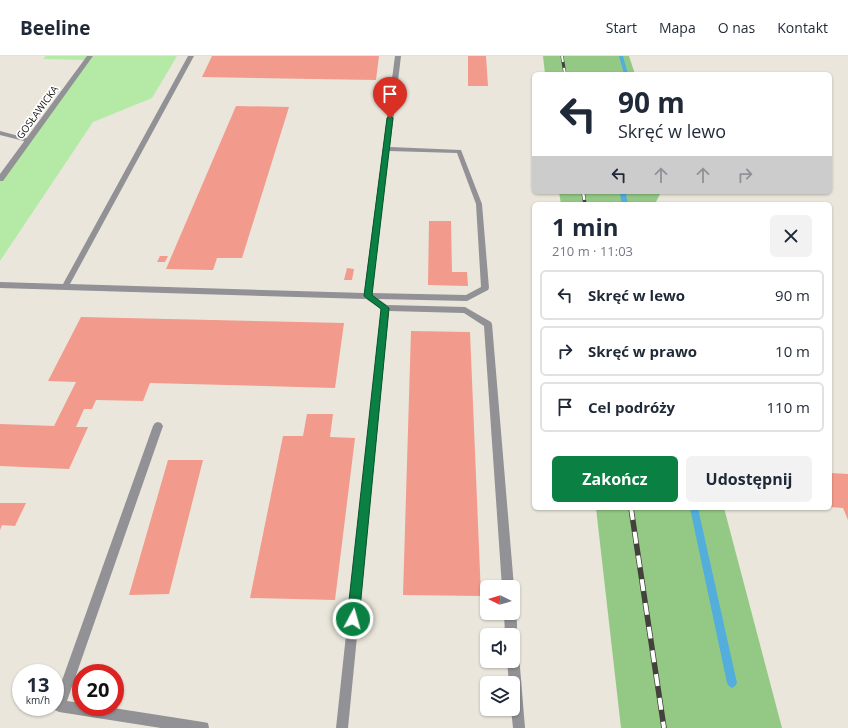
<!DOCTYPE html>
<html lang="pl">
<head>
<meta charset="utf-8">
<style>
  body { margin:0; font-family:"Open Sans",sans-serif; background:#f2f2f3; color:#1f2937; height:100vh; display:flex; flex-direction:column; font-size:15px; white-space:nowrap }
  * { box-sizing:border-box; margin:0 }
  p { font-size:13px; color:#747a83 }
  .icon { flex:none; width:22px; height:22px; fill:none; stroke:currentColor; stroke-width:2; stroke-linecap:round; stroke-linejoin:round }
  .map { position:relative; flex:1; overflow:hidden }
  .sheet { position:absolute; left:532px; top:146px; width:300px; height:308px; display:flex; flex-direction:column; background:#fff; border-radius:6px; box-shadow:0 1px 3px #0004 }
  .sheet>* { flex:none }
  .hud { position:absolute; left:532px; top:16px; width:300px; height:122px; border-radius:6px; box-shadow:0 1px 3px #0004; background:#fff; color:#1f2937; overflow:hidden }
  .needle { width:26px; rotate:275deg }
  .controls { position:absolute; left:480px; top:524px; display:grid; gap:8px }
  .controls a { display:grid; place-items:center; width:40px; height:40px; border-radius:6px; background:#fff; box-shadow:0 1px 3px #0004; font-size:20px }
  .speed { position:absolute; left:12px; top:608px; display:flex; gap:8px; font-size:20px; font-weight:700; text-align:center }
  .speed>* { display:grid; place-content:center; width:52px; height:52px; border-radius:50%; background:#fff; box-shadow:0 1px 3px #0004; line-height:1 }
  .speed small { font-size:10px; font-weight:400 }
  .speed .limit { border:6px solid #d22; background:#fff; color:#111 }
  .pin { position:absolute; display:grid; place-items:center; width:34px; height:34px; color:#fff; margin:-41px -17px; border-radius:50% 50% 50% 0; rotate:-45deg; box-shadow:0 0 4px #0007 }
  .pin .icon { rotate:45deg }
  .me { position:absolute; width:44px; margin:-22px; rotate:6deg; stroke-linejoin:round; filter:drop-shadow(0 0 3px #0008) }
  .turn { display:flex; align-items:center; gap:14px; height:84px; padding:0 20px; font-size:18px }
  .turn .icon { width:52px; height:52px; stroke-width:2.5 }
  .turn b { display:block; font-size:28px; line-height:34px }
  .lanes { display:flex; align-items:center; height:38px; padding:0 20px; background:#0003; justify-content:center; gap:20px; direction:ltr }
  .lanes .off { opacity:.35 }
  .round { display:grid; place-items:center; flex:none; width:42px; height:42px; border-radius:6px; background:#f2f2f3 }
  .overview { display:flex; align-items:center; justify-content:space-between; height:68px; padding:0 20px }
  h1 { font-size:24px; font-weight:700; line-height:30px }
  .button { display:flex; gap:8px; margin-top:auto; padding:8px 20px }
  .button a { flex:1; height:46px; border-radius:6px; background:#0b8043; color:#fff; font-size:16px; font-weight:700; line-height:46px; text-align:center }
  .button a+a { background:#f2f2f3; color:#1f2937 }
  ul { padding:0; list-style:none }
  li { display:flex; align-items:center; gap:12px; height:50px; margin:0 8px 6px; padding:0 12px; border:2px solid #e0e1e3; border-radius:6px }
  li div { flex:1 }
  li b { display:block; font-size:15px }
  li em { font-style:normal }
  header { display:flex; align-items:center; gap:24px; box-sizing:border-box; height:56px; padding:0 20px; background:#fff; border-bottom:1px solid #e0e1e3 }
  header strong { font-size:19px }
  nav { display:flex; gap:22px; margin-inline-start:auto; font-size:14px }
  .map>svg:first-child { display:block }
  .green { fill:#b4eaa5 }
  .forest { fill:#94c985 }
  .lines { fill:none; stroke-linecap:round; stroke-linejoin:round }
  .stream { fill:#53aedb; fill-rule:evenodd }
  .building { fill:#f29a8b }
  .lane { fill:#919196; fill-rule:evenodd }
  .street { fill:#919196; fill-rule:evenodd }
  .rail-far2-casing { stroke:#44413c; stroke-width:3 }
  .rail-far1-casing { stroke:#44413c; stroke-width:3.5 }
  .rail-casing { stroke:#44413c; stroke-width:5.5 }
  .rail-far2 { stroke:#fff; stroke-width:2; stroke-dasharray:6; stroke-linecap:butt }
  .rail-far1 { stroke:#fff; stroke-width:2.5; stroke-dasharray:8; stroke-linecap:butt }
  .rail { stroke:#fff; stroke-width:4; stroke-dasharray:12; stroke-linecap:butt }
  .route { fill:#0b8043; stroke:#07532c }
  .labels { text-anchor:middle; stroke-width:3.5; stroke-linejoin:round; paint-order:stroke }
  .far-street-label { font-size:10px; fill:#151310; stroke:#fff }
</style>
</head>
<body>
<header>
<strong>Beeline</strong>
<nav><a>Start</a><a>Mapa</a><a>O nas</a><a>Kontakt</a></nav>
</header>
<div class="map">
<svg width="848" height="672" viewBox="0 0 848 672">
  <rect width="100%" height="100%" fill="#eae6db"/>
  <path class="green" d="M46,0H177L152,42L93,66L0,205V123L86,4L43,3Z"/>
  <path class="forest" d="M543,0H629L635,18H545Z
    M559,136H661L655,148H561Z
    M596,452H724L782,672H621Z"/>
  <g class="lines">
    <path class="stream" d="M619,0H623L628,18H624Z
      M623,136H629L626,139L628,148H622L620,139Z
      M690,452H698L737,627L735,630L732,632L729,630L727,627Z"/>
  </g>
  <path class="building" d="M212,0H379L376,24L202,21Z
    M468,0H486L488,30H468Z
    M236,50L289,51L242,202H217L213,214L166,213Z
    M429,165H451L452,216H467L468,230L428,229Z
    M160,200H168L165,206H157Z
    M347,212L354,213L352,224H344Z
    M81,261L344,267L335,332L150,327L143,345L96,344L92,353H84L76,371H88L69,413L0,410V368L54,370L76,326L48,325Z
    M411,275L470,276L481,540L403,539Z
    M307,358H333L330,381L355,382L335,544L250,542L283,380H303Z
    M168,404H203L169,538L129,539Z
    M830,417L848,418V464L843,452L830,451Z
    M0,447H26L15,470L2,469L0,474Z"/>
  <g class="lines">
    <path class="lane" d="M188,0H194L70,228L364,237L395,0H401L390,91L461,94L482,148L489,232L488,234L467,245L378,243L387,249L465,251L491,266L492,268L514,531L513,532V531H502L484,270L464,257L389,255L348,672H336L381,253L366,243L0,232V226L63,228ZM389,95L457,97L476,148L481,231L466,239L372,237Z
      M0,75L30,83L31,84L28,86L0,79Z
      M158,366L161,367L163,370L67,645L81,647V651H107L203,666L208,667L209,672H161L59,656L55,654L53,651H55V644L153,370L155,367Z
      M513,552C518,559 518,575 515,583L513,584V579H505L504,557H513Z
      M513,593L517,595L519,599L525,672H513L511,653H513V627H509L507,605H513Z"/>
    <path class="street" d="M87,0H93L3,125H0V118Z"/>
    <defs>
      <path id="rail-far2" d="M562,0L565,18"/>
      <path id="rail-far1" d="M583,136L585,148"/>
      <path id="rail" d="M631,452L664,672"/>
    </defs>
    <use href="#rail-far2" class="rail-far2-casing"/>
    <use href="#rail-far1" class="rail-far1-casing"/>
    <use href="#rail" class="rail-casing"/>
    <use href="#rail-far2" class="rail-far2"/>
    <use href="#rail-far1" class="rail-far1"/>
    <use href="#rail" class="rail"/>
  </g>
  <path class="route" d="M390,60L393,62L372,239L389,252L359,563L357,567L353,569L349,567L347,563L381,253L364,240L387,62Z"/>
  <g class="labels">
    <g class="far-street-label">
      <text transform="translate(37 56) rotate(-54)" y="4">GOSŁAWICKA</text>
    </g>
  </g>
</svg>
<div class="controls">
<a><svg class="needle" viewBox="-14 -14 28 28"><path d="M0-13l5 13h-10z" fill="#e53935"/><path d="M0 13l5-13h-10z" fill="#747a83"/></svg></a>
<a><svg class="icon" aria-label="sound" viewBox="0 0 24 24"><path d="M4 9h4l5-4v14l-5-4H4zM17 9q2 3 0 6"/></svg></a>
<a><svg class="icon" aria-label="layers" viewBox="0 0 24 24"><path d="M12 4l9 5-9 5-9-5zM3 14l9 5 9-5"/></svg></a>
</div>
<div class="speed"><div>13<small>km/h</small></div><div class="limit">20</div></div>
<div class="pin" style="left:390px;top:62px;background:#d93025"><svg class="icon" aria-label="arrive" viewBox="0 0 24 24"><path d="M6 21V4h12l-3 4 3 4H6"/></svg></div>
<svg class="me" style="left:353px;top:563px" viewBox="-20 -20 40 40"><circle r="17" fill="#0b8043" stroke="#fff" stroke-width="3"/><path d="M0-11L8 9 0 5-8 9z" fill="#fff"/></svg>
<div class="hud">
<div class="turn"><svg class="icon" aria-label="left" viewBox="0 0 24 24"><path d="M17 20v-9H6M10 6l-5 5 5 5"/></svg><div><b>90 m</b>Skręć w lewo</div></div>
<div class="lanes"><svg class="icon" aria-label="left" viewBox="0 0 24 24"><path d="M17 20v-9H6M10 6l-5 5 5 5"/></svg><svg class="icon off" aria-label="ahead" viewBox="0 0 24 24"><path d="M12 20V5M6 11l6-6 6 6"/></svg><svg class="icon off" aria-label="ahead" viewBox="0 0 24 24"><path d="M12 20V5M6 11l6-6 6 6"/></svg><svg class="icon off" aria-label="right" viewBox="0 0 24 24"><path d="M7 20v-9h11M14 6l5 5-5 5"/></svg></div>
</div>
<section class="sheet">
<div class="overview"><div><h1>1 min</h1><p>210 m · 11:03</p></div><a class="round"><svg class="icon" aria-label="close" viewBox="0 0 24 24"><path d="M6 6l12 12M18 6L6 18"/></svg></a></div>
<ul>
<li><svg class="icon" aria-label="left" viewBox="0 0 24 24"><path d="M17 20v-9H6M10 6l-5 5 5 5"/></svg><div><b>Skręć w lewo</b></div><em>90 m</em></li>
<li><svg class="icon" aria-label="right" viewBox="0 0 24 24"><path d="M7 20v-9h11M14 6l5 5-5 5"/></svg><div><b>Skręć w prawo</b></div><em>10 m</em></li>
<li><svg class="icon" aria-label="arrive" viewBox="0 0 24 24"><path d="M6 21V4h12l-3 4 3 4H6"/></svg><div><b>Cel podróży</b></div><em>110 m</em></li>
</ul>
<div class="button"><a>Zakończ</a><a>Udostępnij</a></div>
</section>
</div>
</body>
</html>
